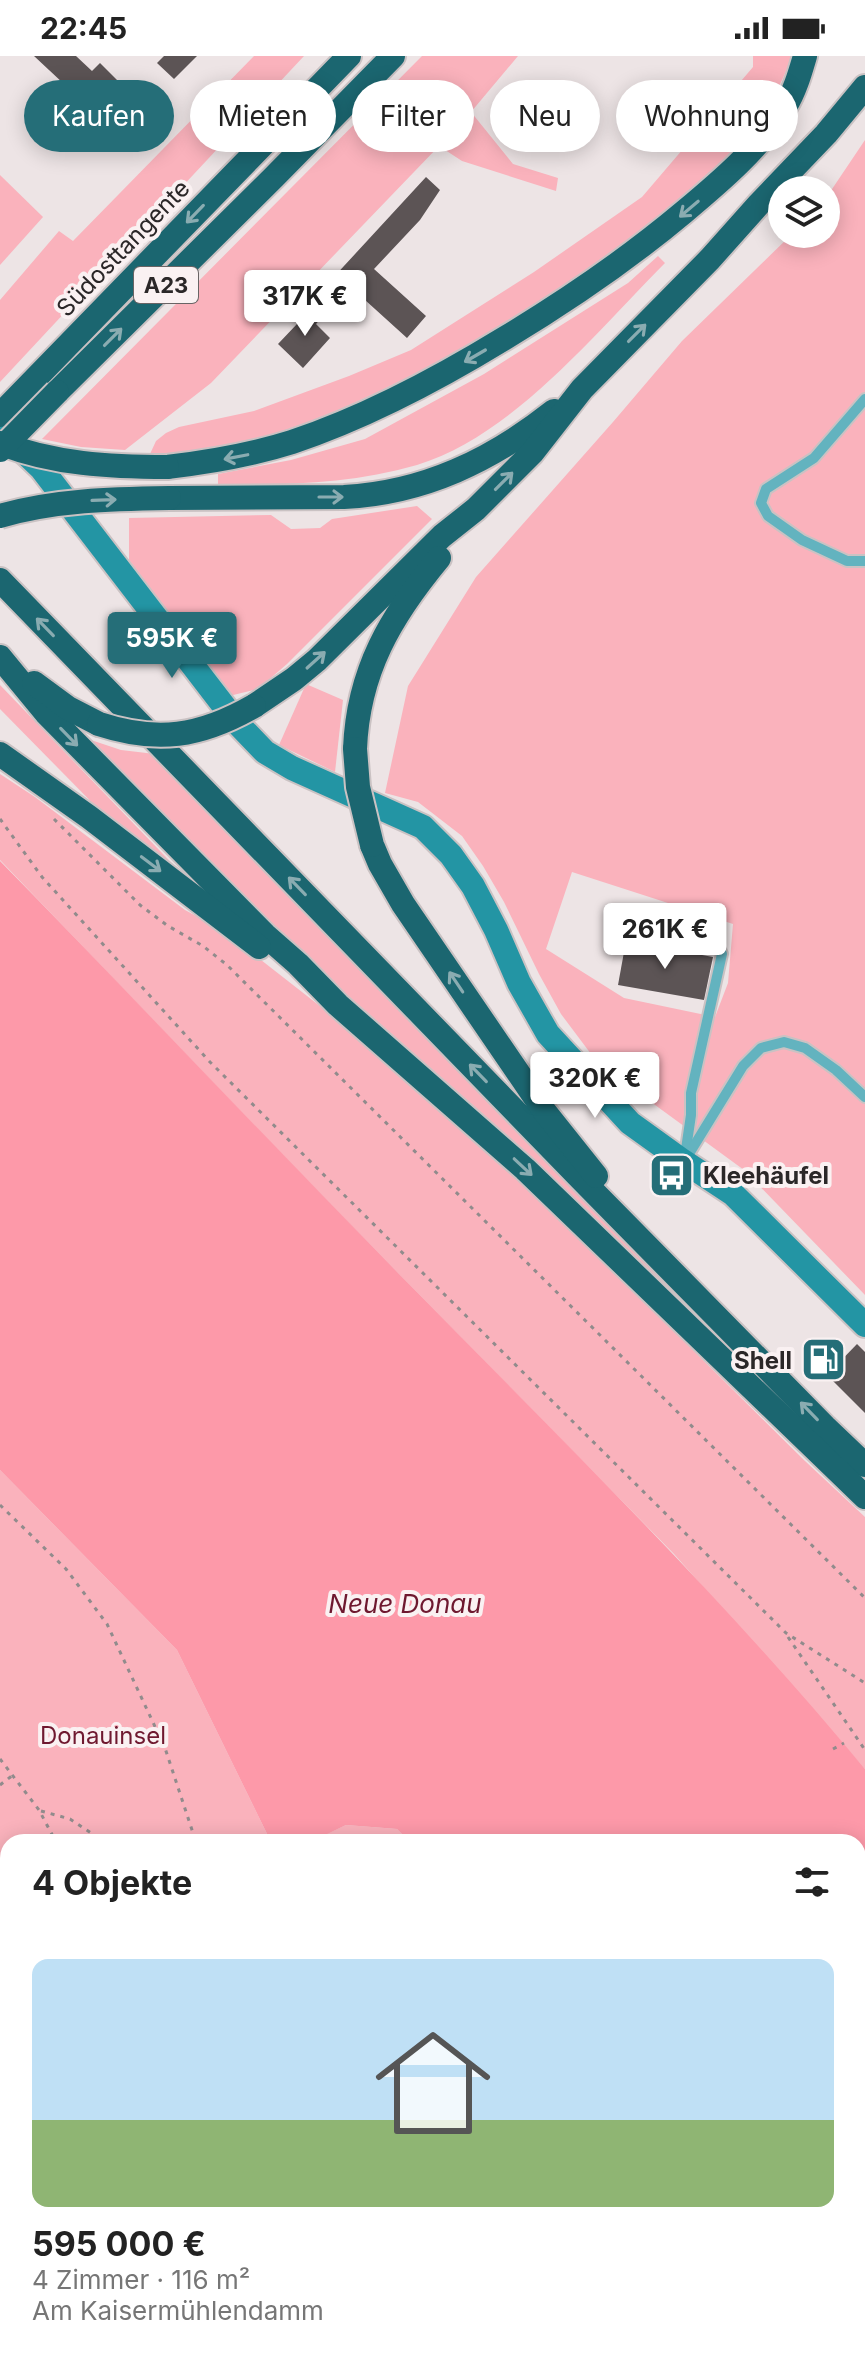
<!DOCTYPE html>
<html lang="de">
<meta charset="utf-8">
<style>
:root{--surface:#fff;--page:#f2f2f2;--text:#222;--muted:#767676;--accent:#256e78}
body{margin:0;font-family:Inter,sans-serif;background:var(--page);color:var(--text);height:100vh;display:flex;flex-direction:column;font-size:30px;white-space:nowrap}
*{box-sizing:border-box;margin:0}
p{font-size:26px;color:var(--muted)}
.icon{flex:none;width:44px;height:44px;fill:none;stroke:currentColor;stroke-width:2;stroke-linecap:round;stroke-linejoin:round}
.map{position:relative;flex:1;overflow:hidden}
.details{position:absolute;left:0px;top:1778px;width:866px;height:536px;display:flex;flex-direction:column;background:var(--surface);border-radius:24px 24px 0 0;box-shadow:0 4px 20px #0003}
.details>*{flex:none}
.guide{position:absolute;left:24px;top:24px;width:818px;height:72px;display:flex;gap:16px}
.tools{position:absolute;left:768px;top:120px;display:grid;gap:16px}
.tools a{display:grid;place-items:center;width:72px;height:72px;border-radius:50%;background:var(--surface);box-shadow:0 4px 20px #0003;font-size:40px}
.price{position:absolute;translate:-50% -68px;padding:0 18px;border-radius:8px;background:#fff;color:#222;font-size:26px;line-height:52px;filter:drop-shadow(0 2px 4px #0008)}
.price::after{content:'';position:absolute;left:50%;top:48px;width:24px;height:18px;margin-left:-12px;background:inherit;clip-path:polygon(0 0,100% 0,50% 100%)}
.price.on{background:var(--accent);color:#fff}
ul{padding:0;list-style:none}
li{display:grid;align-content:center;gap:16px;height:424px;padding:0 32px}
li span{display:grid;place-items:center;height:248px;border-radius:16px;color:#555}
li>.icon{margin-inline-start:auto}
span .icon{width:144px;height:144px;fill:#fffc;stroke-width:1}
li b{font-size:34px}
h2{display:flex;justify-content:space-between;align-items:center;height:96px;padding:0 32px;font-size:34px}
.tag{padding:0 28px;border-radius:36px;background:var(--surface);box-shadow:0 4px 20px #0003;font-size:28px;line-height:72px}
.tag.on{background:var(--accent);color:#fff}
.status{display:flex;justify-content:space-between;align-items:center;height:56px;padding:0 40px;background:var(--surface);direction:ltr}
.status svg{height:22px;fill:currentColor}
.map>svg:first-child{display:block}
.green{fill:#fab2bc;fill-rule:evenodd}
.water{fill:#fd99a9}
.building{fill:#5c5455}
.lines{fill:none;stroke-linecap:round;stroke-linejoin:round}
.lane-casing{stroke:#cac2c3;stroke-width:14}
.secondary-casing{stroke:#cac2c3;stroke-width:28}
.highway-casing{stroke:#cac2c3;stroke-width:28}
.path{stroke:#918b8c;stroke-width:3;stroke-dasharray:4 6;stroke-linecap:butt}
.lane{stroke:#63b3bf;stroke-width:10}
.secondary{stroke:#2395a4;stroke-width:24}
.highway{stroke:#1b6670;stroke-width:24}
.highway-bridge-casing{stroke:#cac2c3;stroke-width:28;stroke-linecap:butt}
.highway-bridge{stroke:#1b6670;stroke-width:24}
.oneway{stroke:#8aacb1}
.labels{text-anchor:middle;dominant-baseline:central;stroke-width:8;stroke-linejoin:round;paint-order:stroke}
.shield{fill:#faf1f2;stroke:#696465;stroke-width:2}
.shield-label{font-size:22px;font-weight:bold;fill:#2b2728}
.street-label{font-size:24px;fill:#2b2728;stroke:#faf1f2}
.poi-label{font-size:24px;font-weight:bold;fill:#2b2728;stroke:#faf1f2;text-anchor:start}
.park-label{font-size:24px;fill:#6f1930;stroke:#faf1f2}
.water-label{font-size:26px;font-style:italic;fill:#6e182f;stroke:#faf1f2}
</style>
<div class="status"><b>22:45</b><svg viewBox="0 0 49 12"><path d="M0 12V9h3v3zM5 12V6h3v6zM10 12V3h3v9zM15 12V0h3v12zM26 1h20v11H26zM47 4h2v5h-2z"/></svg></div>
<div class="map">
<svg width="865" height="2314" viewBox="0 0 865 2314">
<rect width="100%" height="100%" fill="#ede4e5"/>
<!-- green -->
<g class="green">
<path d="M254,0H304L0,326V244L59,175L73,185Z"/>
<path d="M422,0H518L471,56L513,108L558,122L556,135L462,105L439,90L211,327L125,394L81,391L42,383Z"/>
<path d="M753,0H791C755,139 429,324 298,370C252,386 198,398 150,398L156,385L166,377L179,371L254,355L349,320L411,294L534,216L642,141L753,11Z"/>
<path d="M865,84V1239L744,1114L625,1027L591,998L561,958L539,918L504,846L483,810L462,780L418,746L385,737L408,630L476,521L613,366L682,285L792,178H826V142ZM572,816L733,868L728,927L715,961L624,942L546,893Z"/>
<path d="M0,119L43,161L0,209Z"/>
<path d="M658,200L665,207C595,277 514,379 417,409C352,428 285,429 218,429V418L291,404L365,383L484,318L628,227Z"/>
<path d="M417,450L432,463L287,608L258,633L229,640L129,504V462L271,459L291,473L320,472L332,463Z"/>
<path d="M306,628L343,644L335,716L279,689Z"/>
<path d="M0,629L189,825L117,772L0,653Z"/>
<path d="M91,684L121,694L155,698L294,845L722,1286L519,1090L272,873L163,763L165,760Z"/>
<path d="M0,718L35,741L185,854L224,875L357,979L514,1117L805,1405L865,1461V1713L674,1498L303,1120L0,804Z"/>
<path d="M0,1414L177,1594L271,1786H8V2237L0,2241Z"/>
<path d="M346,1769L397,1773L410,1786H317L318,1782Z"/>
<path d="M34,2306H845L850,2311L861,2314H32Z"/>
</g>
<!-- water -->
<g class="water">
<path d="M0,805C138,946 273,1090 412,1231C566,1388 724,1543 865,1713V2314L850,2311L845,2306H858V1786H410L397,1773L346,1769L319,1782L317,1786H271L177,1594L0,1414Z"/>
<path d="M8,2237V2306H34L32,2314H0V2241Z"/>
</g>
<!-- building -->
<g class="building">
<path d="M34,0H76L92,15L100,7L121,28L113,36L122,45L103,64L94,55L60,89L32,61L64,28Z"/>
<path d="M164,0H197L174,23L157,7Z"/>
<path d="M426,121L440,134L420,164L374,213L426,260L407,282L354,234L350,239L332,223Z"/>
<path d="M315,249L325,258L316,268L330,282L303,312L278,288Z"/>
<path d="M626,885L713,901L704,944L618,929Z"/>
<path d="M857,1288L865,1296V1357L827,1319Z"/>
</g>
<g class="lines">
<defs>
<g id="lane">
<path d="M865,343L814,402L766,433L761,447L768,460L802,484L847,505H865"/>
<path d="M685,1100L691,1059V1037L722,898L715,883L686,876"/>
<path d="M684,1106L743,1010L761,992L784,986L805,992L836,1014L865,1041"/>
</g>
<path id="secondary" d="M0,373L41,412L237,667L265,696L292,712L423,771L451,799L473,830L496,874L519,927L548,978L630,1067L680,1103L733,1138L865,1269"/>
<g id="highway">
<path d="M57,336L274,121L393,0"/>
<path d="M0,359L349,0"/>
<path d="M167,411C210,406 251,399 292,386C367,361 438,323 505,282C568,244 628,203 684,156C721,125 760,92 785,51C795,35 800,17 805,0"/>
<path d="M169,442L344,441C424,437 492,404 554,355"/>
<path d="M0,524L580,1122L825,1371L865,1409"/>
<path d="M0,601L46,657L265,879L298,908L338,949L525,1113L865,1441"/>
<path d="M34,627L68,652L99,668"/>
<path d="M254,650L294,623L317,604L442,480L476,453L532,397L582,333L710,203L759,148L826,78L865,31"/>
<path d="M355,693C358,615 391,560 439,502"/>
<path d="M0,698L89,761L259,891"/>
<path d="M372,789L380,808L403,848L545,1056L596,1120"/>
</g>
</defs>
<!-- lane casing -->
<use href="#lane" class="lane-casing"/>
<!-- secondary casing -->
<use href="#secondary" class="secondary-casing"/>
<!-- highway casing -->
<use href="#highway" class="highway-casing"/>
<!-- path -->
<g class="path">
<path d="M0,763L42,821L210,1006L786,1577L865,1627"/>
<path d="M54,763L140,849L168,870L203,890L227,909L865,1542"/>
<path d="M0,1449L66,1513L107,1568L165,1692L196,1786"/>
<path d="M788,1581L865,1694"/>
<path d="M833,1693L844,1687"/>
<path d="M0,1703L39,1754L56,1786"/>
<path d="M0,1729L13,1719"/>
<path d="M41,1755L70,1763L105,1786"/>
<path d="M0,1909L8,1914"/>
<path d="M0,2216L8,2211"/>
<path d="M72,2306L71,2310L107,2309L112,2314"/>
<path d="M289,2306L294,2314"/>
<path d="M822,2306L833,2314"/>
</g>
<!-- lane -->
<use href="#lane" class="lane"/>
<!-- secondary -->
<use href="#secondary" class="secondary"/>
<!-- highway -->
<use href="#highway" class="highway"/>
<defs>
<g id="highway-bridge">
<path d="M0,387C52,408 112,411 167,411"/>
<path d="M0,394L57,336"/>
<path d="M0,460C55,444 112,443 169,442"/>
<path d="M99,668C157,687 200,681 254,650"/>
<path d="M355,693L358,731L372,789"/>
</g>
</defs>
<!-- highway-bridge casing -->
<use href="#highway-bridge" class="highway-bridge-casing"/>
<!-- highway-bridge -->
<use href="#highway-bridge" class="highway-bridge"/>
</g>
<!-- one-way arrows -->
<defs><path id="oneway-shaft" d="M-6 0H5M1.5-3L5.5 0L1.5 3" fill="none" stroke-width="1.6" stroke-linecap="round" stroke-linejoin="round" transform="scale(2)"/></defs>
<g class="oneway">
<use href="#oneway-shaft" transform="translate(689 153) rotate(140)"/>
<use href="#oneway-shaft" transform="translate(195 158) rotate(134)"/>
<use href="#oneway-shaft" transform="translate(637 277) rotate(-45)"/>
<use href="#oneway-shaft" transform="translate(113 281) rotate(-45)"/>
<use href="#oneway-shaft" transform="translate(475 300) rotate(150)"/>
<use href="#oneway-shaft" transform="translate(236 401) rotate(169)"/>
<use href="#oneway-shaft" transform="translate(504 425) rotate(-45)"/>
<use href="#oneway-shaft" transform="translate(331 441)"/>
<use href="#oneway-shaft" transform="translate(104 444) rotate(-2)"/>
<use href="#oneway-shaft" transform="translate(45 571) rotate(-134)"/>
<use href="#oneway-shaft" transform="translate(316 604) rotate(-42)"/>
<use href="#oneway-shaft" transform="translate(69 681) rotate(46)"/>
<use href="#oneway-shaft" transform="translate(151 808) rotate(37)"/>
<use href="#oneway-shaft" transform="translate(297 830) rotate(-134)"/>
<use href="#oneway-shaft" transform="translate(456 926) rotate(-124)"/>
<use href="#oneway-shaft" transform="translate(478 1017) rotate(-134)"/>
<use href="#oneway-shaft" transform="translate(523 1111) rotate(43)"/>
<use href="#oneway-shaft" transform="translate(809 1355) rotate(-134)"/>
</g>
<!-- icons -->
<defs>
<symbol id="bus-square" viewBox="-11 -11 22 22"><rect x="-9" y="-9" width="18" height="18" rx="4" fill="#256e78" stroke="#faf1f2"/><path d="M-5-6H5V4H4V6H2V4H-2V6H-4V4H-5ZM-3.5-4V0h7V-4ZM-3.5 1.2v1.5H-2V1.2ZM2 1.2v1.5H3.5V1.2Z" fill="#fff"/></symbol>
<symbol id="fuel-square" viewBox="-11 -11 22 22"><rect x="-9" y="-9" width="18" height="18" rx="4" fill="#256e78" stroke="#faf1f2"/><path d="M-5.5-6h7V0h2V4h1.3V-2.5L3-4.5l.8-.8L6-3V5H2.5V1h-1V6h-7ZM-4.2-4.7v3.2H.2V-4.7Z" fill="#fff"/></symbol>
</defs>
<g fill-rule="evenodd">
<use href="#bus-square" x="646" y="1094" width="51" height="51"/>
<use href="#fuel-square" x="798" y="1278" width="51" height="51"/>
</g>
<g class="labels">
<!-- shield labels -->
<rect class="shield" x="134" y="211" width="64" height="36" rx="6"/>
<g class="shield-label">
<text x="166" y="229">A23</text>
</g>
<!-- street labels -->
<g class="street-label">
<text transform="translate(123 192) rotate(-46)">Südosttangente</text>
</g>
<!-- poi labels -->
<g class="poi-label">
<text x="703" y="1119">Kleehäufel</text>
<text x="792" y="1304" text-anchor="end">Shell</text>
</g>
<!-- park labels -->
<g class="park-label">
<text x="103" y="1679">Donauinsel</text>
</g>
<!-- water labels -->
<g class="water-label">
<text x="405" y="1547">Neue Donau</text>
</g>
</g>
</svg>
<div class="tools">
<a><svg class="icon" aria-label="layers" viewBox="0 0 24 24"><path d="M12 4l9 5-9 5-9-5zM3 14l9 5 9-5"/></svg></a>
</div>
<b class="price" style="left:305px;top:282px">317K €</b>
<b class="price on" style="left:172px;top:624px">595K €</b>
<b class="price" style="left:665px;top:915px">261K €</b>
<b class="price" style="left:595px;top:1064px">320K €</b>
<div class="guide">
<a class="tag on">Kaufen</a>
<a class="tag">Mieten</a>
<a class="tag">Filter</a>
<a class="tag">Neu</a>
<a class="tag">Wohnung</a>
</div>
<section class="details">
<h2>4 Objekte<svg class="icon" aria-label="filters" viewBox="0 0 24 24"><path d="M4 7h16M4 17h16"/><circle cx="9" cy="7" r="2"/><circle cx="15" cy="17" r="2"/></svg></h2>
<ul>
<li><span style="background:linear-gradient(#bfe0f5 65%,#8fb573 0)"><svg class="icon" aria-label="home" viewBox="0 0 24 24"><path d="M3 11l9-7 9 7M6 9v11h12V9"/></svg></span><div><b>595 000 €</b><p>4 Zimmer · 116 m²</p><p>Am Kaisermühlendamm</p></div></li>
</ul>
</section>
</div>
